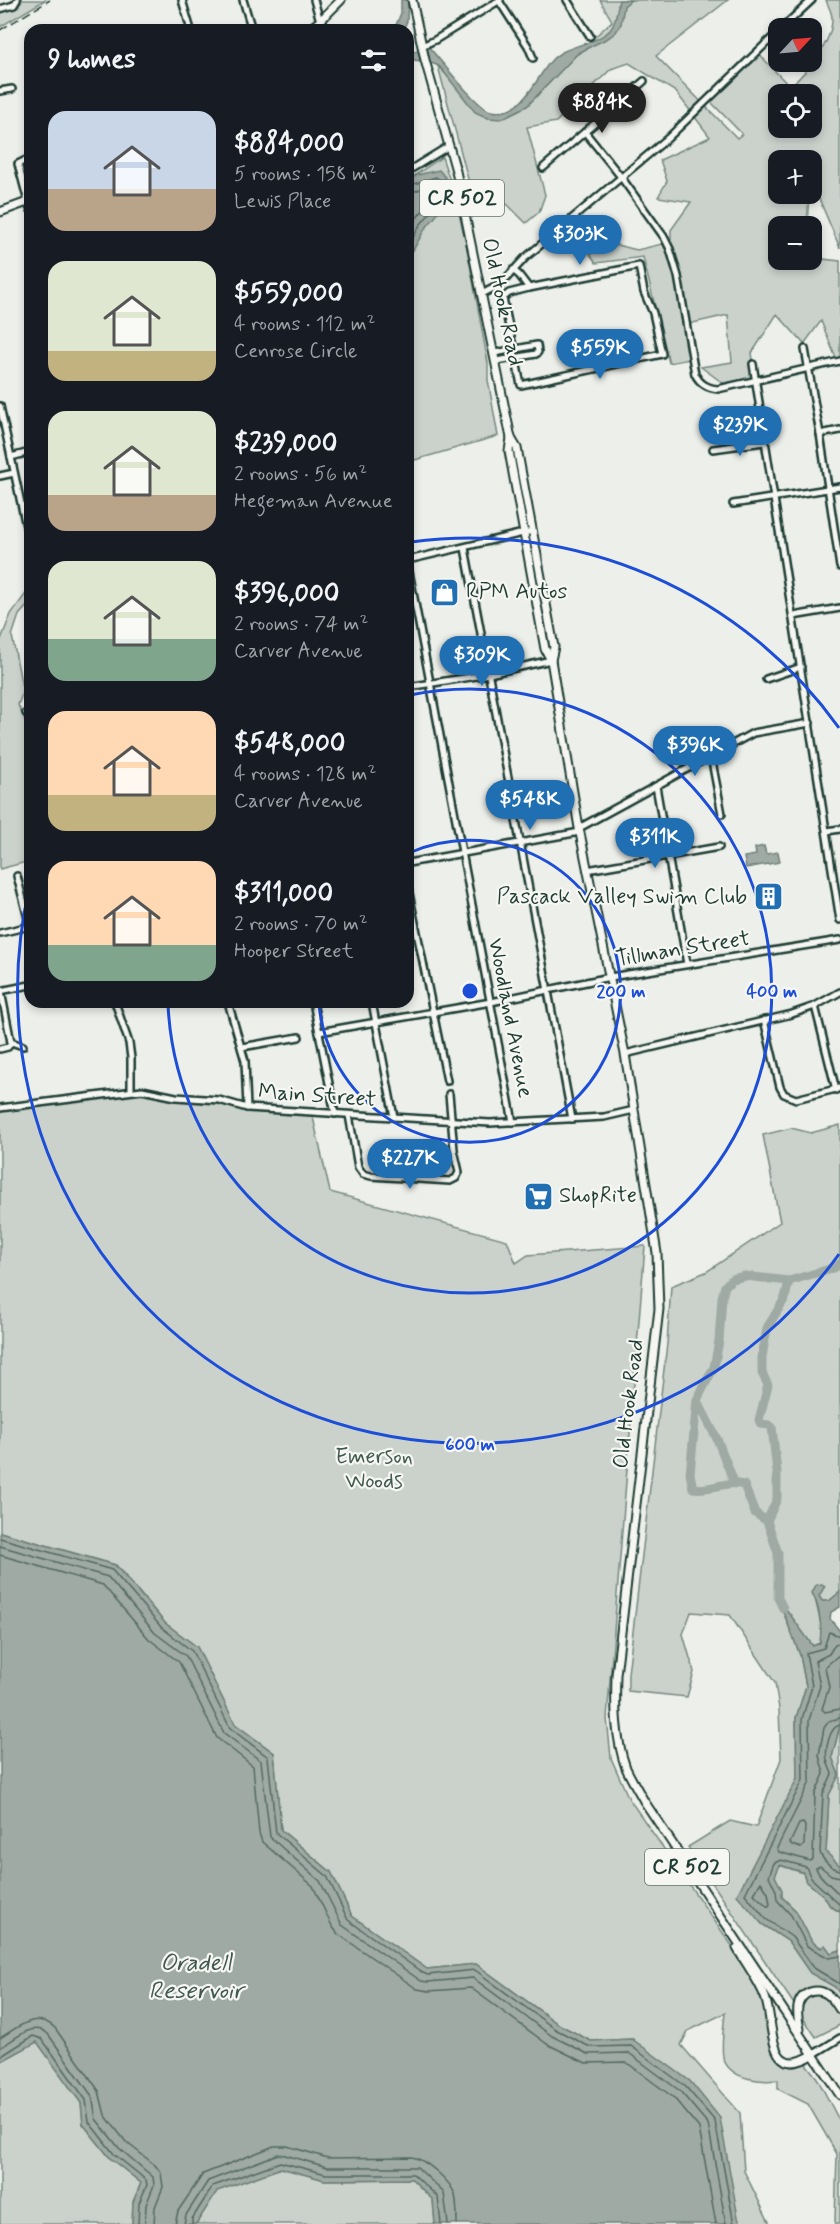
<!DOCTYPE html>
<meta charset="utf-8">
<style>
:root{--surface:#171b24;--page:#242831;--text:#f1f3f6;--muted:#9ea1a6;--accent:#1f6fb2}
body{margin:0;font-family:Mynerve,sans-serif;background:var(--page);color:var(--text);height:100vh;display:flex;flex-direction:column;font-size:22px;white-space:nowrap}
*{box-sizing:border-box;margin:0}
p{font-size:20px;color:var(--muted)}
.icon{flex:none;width:33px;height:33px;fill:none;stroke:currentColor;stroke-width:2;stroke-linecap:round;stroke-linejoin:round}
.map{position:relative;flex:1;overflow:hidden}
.drawer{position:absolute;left:24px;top:24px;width:390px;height:984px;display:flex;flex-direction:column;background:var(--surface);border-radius:18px;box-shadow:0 3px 9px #0003}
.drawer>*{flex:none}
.needle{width:39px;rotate:64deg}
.controls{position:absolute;left:768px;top:18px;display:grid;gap:12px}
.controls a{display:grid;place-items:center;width:54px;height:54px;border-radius:12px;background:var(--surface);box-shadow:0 3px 9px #0003;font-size:30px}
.price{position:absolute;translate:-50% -51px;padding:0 14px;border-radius:21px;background:var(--accent);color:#fff;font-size:20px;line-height:39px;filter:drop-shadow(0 2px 3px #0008)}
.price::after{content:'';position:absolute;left:50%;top:36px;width:18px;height:14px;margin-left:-9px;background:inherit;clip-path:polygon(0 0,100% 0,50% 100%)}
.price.on{background:#222;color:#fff}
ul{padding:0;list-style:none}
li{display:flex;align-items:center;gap:18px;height:150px;padding:0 24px}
li span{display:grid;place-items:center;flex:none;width:168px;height:120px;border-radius:18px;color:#555}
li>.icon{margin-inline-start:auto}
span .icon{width:72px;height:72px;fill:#fffc;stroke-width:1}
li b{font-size:26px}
h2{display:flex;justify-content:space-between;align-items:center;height:72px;padding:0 24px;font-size:26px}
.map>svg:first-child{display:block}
.green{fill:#cbd2cc;stroke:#758880;stroke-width:1.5;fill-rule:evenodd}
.water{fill:#9faaa4;stroke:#6c7e77;stroke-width:1.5}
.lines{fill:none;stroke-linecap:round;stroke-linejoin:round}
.shore{stroke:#526961;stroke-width:1.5}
.river{stroke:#9faaa4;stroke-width:9}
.minor-casing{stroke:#1f3d34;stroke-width:10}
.major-casing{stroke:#1f3d34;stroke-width:11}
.minor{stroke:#f6f6f2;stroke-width:5}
.major{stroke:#f6f6f2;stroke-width:7}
.rail{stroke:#1f3d34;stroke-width:1.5;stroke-dasharray:9 4.5;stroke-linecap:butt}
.ring{fill:none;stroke:#1d4ed8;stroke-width:3}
.labels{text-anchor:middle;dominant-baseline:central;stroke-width:4.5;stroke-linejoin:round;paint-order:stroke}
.shield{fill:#f6f6f2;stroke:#60746d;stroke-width:1.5}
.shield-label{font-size:21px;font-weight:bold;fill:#1f3d34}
.street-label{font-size:22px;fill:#1f3d34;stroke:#f6f6f2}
.poi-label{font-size:22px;fill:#1f3d34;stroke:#f6f6f2;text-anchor:start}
.park-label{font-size:22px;fill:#415b52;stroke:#f6f6f2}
.water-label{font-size:24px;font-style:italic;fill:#3f5850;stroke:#f6f6f2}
.centre{fill:#1d4ed8;stroke:#f6f6f2;stroke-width:3}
.ring-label{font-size:18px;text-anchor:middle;font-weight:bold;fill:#1d4ed8;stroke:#f6f6f2;stroke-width:4.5;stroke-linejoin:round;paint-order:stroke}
</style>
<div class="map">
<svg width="840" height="2224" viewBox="0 0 840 2224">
<rect width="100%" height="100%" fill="#edefea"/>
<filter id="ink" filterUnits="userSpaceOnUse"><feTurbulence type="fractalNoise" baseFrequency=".0167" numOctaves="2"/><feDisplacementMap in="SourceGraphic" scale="12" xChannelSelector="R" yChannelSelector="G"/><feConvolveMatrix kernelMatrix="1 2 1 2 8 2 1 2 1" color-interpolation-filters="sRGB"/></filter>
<g filter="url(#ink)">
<!-- green -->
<g class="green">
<path d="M17,0H45L0,27V9L11,6Z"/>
<path d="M600,0H728L656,56L737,138L742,134L711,102L760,55L790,87C807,71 833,42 832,18C832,12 828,6 826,0H840V248L812,182V160H778V194H809L807,226H778V260H812V256L814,258L840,261V357L836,358L821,321L804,344L777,314L752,353L756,378L723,383L701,367L732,362L728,315L684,325L690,359L669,363L643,257L596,263L590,254L613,244L637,250L671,242V230L691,202L658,197L667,181L660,160L710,137L676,92L629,63L611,69L556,122L527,127L545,195L539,212L526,223L507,204L476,209L438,66L488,118L527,106L576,55L593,45L587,44L612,21ZM778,94H812V128H778Z"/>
<path d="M442,157L454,193L466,243L488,363V380L498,436L408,462V180Z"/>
<path d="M30,588V603L19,615L12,636L23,692L18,705L30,732V861L0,869V642L11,614Z"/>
<path d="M142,1090L219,1100L247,1108L312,1113L330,1192L507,1240L516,1263L528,1255L645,1246L607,1718L611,1758L629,1799L761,1987L774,2045L782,2058L803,2060L817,2078L840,2122V2224H836L835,2221L837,2154L808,2104L778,2089V2080C761,2082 732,2080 724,2060C720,2052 724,2023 725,2013L688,2031L681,2045L740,2113L744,2171L770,2224H741L633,2039L591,2041L558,2024L476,1964L427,1969L352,1916L331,1872L281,1830L274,1753L235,1724L197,1647L165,1623L116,1565L0,1532V1107Z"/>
<path d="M840,1125V1592L829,1601H822L819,1596L822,1584L815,1598L822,1629L820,1643L812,1646L779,1601L800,1655L806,1686L796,1718L797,1779L738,1895L762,1924L788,1941L810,1973L835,1987L840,1994V2025L816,2037L688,1847L730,1821L756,1827L781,1759L779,1709L775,1683L730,1615L691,1612L683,1634L694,1672L687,1697L628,1691V1674L667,1344L671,1286L706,1272L780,1222L763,1135L791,1128L811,1133Z"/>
<path d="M840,1725V1866L826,1853L829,1795L839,1775L832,1757Z"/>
<path d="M779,1865L803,1873L806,1881L824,1896L830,1906L840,1912V1950L831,1953L812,1942L796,1911L782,1897L775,1876Z"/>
<path d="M37,2041L81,2103L83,2124L110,2158L141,2183L133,2202L132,2224H0V2062Z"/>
<path d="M281,2168L325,2180L412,2179L433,2200L435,2224H196L217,2191Z"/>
</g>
<!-- water -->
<g class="water">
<path d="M401,0H408L407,21L403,30H394L401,13Z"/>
<path d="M619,0H631L624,6L621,24L616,32L608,38L579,52L527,106L501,119L488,118L475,112L440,67C429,60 421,62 408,59V54L428,46C439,58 478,109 491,111C522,118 534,81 550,62C564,44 594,46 610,30C616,24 617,8 619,0Z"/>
<path d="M439,170L445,177L446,194L440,204L436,216L425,229L408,259V182L417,175Z"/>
<path d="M764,846L766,854L778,852L780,862L746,868L744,857L756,855L755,848Z"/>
<path d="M0,1532L115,1565L165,1623L197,1647L235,1724L274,1753L281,1830L331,1872L352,1916L427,1969L476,1964L558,2024L591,2041L632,2039L690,2081L720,2118L738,2217L741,2224H435L433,2200L412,2179L325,2180L281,2168L217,2191L196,2224H132L133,2202L141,2183L110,2158L83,2124L81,2103L37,2042L0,2062Z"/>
<path d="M822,1584L825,1586L819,1596L822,1601H829L840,1592V1607L831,1612L830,1619L840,1631V1725L832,1757L839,1775L829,1795L826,1852L840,1866V1912L830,1906L824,1896L806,1881L803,1872L780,1865L775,1876L782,1890V1897L796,1911L812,1942L821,1948L825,1945L831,1953L840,1950V1994L835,1987L810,1973L788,1941L762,1924L737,1895L797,1779L796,1718L806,1686L800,1655L778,1598L813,1646L820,1643C822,1628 820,1606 812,1593L816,1585Z"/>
</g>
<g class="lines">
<!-- shore -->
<g class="shore">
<path d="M408,186L436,177L439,179L440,194L435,201L431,212L420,225L408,247"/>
<path d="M408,194L428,186L432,188L425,208L414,221L408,234"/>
<path d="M0,1538L112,1570L161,1627L192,1651L230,1728L268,1757L276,1833L327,1876L348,1920L423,1973L428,1975L475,1970L555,2029L590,2047L631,2046L685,2086L715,2121L734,2224"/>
<path d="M0,1546L108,1577L155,1633L186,1656L224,1733L261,1761L270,1837L320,1881L342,1925L421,1981L428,1982L473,1978L552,2036L588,2054L629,2053L680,2091L708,2124L726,2224"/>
<path d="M0,1555L103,1585L149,1639L179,1662L217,1738L253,1766L259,1833L262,1842L313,1886L332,1926L338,1934L417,1989L429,1991L471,1988L547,2044L586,2063L626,2062L674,2098L699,2128L716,2224"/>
<path d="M840,1636L829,1632L824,1648L806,1653L812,1686L802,1719L803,1780L745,1894L766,1919L792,1937L814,1968L840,1984"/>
<path d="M840,1643L835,1644L829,1654L815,1661L820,1686L809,1720L810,1782L777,1848L779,1852L810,1861L813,1859L815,1794L824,1774L819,1755L824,1728L829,1721L840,1718"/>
<path d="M840,1654L825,1667L829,1687L822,1709L825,1712L840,1709"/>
<path d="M840,1725C829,1727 825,1750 827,1760C828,1765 831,1770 832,1774L823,1794L820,1852C822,1860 832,1869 840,1870"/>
<path d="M803,1823L805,1826L804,1845L801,1848L792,1845L790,1843L799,1824Z"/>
<path d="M840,1877L831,1875L820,1866L816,1868C818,1877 834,1887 840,1896"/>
<path d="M761,1882L768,1893L770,1904L768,1907L754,1894Z"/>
<path d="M840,1905L811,1878L806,1867L781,1860L774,1863L769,1876L776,1891L777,1900L791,1915L807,1946L829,1958L840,1956"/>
<path d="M0,2038C18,2027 37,2010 55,2028L99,2091L105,2115L126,2142L155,2165L161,2173L163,2187L155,2207L154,2224"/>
<path d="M0,2048C14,2040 33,2020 48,2034L92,2096L96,2119L119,2148L153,2177L154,2185L146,2205L145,2224"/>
<path d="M0,2057L33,2036L42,2039L86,2100L89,2122L114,2154L146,2180L147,2185L139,2203L138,2224"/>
<path d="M175,2224L178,2211L203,2174L274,2146H287L328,2158L412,2157C425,2159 451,2181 455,2195C457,2204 457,2215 457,2224"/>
<path d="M184,2224L186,2215L208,2181L278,2154L285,2155L327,2167H417L444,2193L448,2224"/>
<path d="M192,2224V2219L213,2186L280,2162L326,2174H413L438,2197L441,2224"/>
</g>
<!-- river -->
<g class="river">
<path d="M697,1400L717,1439L734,1482"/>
<path d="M767,1521L777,1499V1472L772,1427L769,1425L761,1424L759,1420L768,1385L762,1373V1357L767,1328L785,1298L789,1281"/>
<path d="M783,1608L778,1598V1553L767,1521L755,1513L744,1485C727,1480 711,1491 693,1488L690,1474L697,1400L714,1367L719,1341L722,1297L725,1286L732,1279L745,1276L789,1281L833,1268L840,1264"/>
</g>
<defs>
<g id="minor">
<path d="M182,0L191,30"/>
<path d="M243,0L252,30"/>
<path d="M314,0L320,21"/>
<path d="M567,0L590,36"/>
<path d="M499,1L528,46L533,58"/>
<path d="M0,9L14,5L17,0"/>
<path d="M782,28L812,0"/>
<path d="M422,46L435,40L500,0"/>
<path d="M0,91L12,89"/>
<path d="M585,132L621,177L664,237L670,249L678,276L695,374C700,384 707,388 718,389L840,361"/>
<path d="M30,158L18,164L30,209"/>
<path d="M543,168L644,81"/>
<path d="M408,171L449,146"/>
<path d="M639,266L644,292L653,313L662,354L521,385L503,298L509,293L529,288Z"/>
<path d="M513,270L519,275L529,288"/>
<path d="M482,294L501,284L525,258L668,138L778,32"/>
<path d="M805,349L820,434L840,567"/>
<path d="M495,353L537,345L538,352L536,354L497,361"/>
<path d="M753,364L840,920"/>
<path d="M0,406L30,545"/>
<path d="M820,434L840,430"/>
<path d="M713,449L764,442"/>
<path d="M11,457L30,452"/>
<path d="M0,476L14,473"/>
<path d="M733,504L840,487"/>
<path d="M465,548L572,1119"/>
<path d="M408,560L532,531"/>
<path d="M408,566L513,1122"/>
<path d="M793,616L840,608"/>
<path d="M766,679L801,667"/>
<path d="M408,687L489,674L551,660"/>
<path d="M26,713L30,712"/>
<path d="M711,756L722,814"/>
<path d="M656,786L687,964"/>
<path d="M579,828L753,733L810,723"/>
<path d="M827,831L840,829"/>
<path d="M408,863L580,832"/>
<path d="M587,870L719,847"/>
<path d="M17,876L30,926"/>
<path d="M408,888L447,1081"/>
<path d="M0,933L30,926"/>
<path d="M0,991L30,985"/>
<path d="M1,991L11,1042"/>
<path d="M115,1002L129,1043L131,1058V1090"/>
<path d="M228,1002L245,1061L247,1108"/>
<path d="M313,1002L335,1114"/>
<path d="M372,1002L394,1117"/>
<path d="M815,1006L836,1090"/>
<path d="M764,1020L780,1087L784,1094L796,1099L840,1088"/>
<path d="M319,1032L491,1002L610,977L840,940"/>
<path d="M11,1042L23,1046"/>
<path d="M242,1047L299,1037"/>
<path d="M0,1049L8,1047L11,1042"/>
<path d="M625,1054L792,1014L815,1006L840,992"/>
<path d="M0,1108L142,1090L176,1097L219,1100L247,1108L490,1123L604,1117L634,1110"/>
<path d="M349,1115L358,1167L363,1174L371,1176L450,1181L456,1178L459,1172L454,1150L449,1094"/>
<path d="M814,2054L840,2038"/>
</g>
<g id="major">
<path d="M412,0L425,60L456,171L511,438L517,448L554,647L551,660"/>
<path d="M308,30L320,21L341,0"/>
<path d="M0,212L30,201"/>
<path d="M511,438L509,451L545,649L551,660L579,828L625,1054L657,1253L659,1309L616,1675C615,1706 615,1738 626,1768C631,1779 638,1790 644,1801L840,2095"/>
<path d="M737,1948C746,1964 758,1979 765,1997C775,2023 766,2084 814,2054"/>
<path d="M800,2029C797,2015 794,1998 810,1992C817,1990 823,1991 828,1995C833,1999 837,2005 840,2010"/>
</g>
</defs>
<!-- minor casing -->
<use href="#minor" class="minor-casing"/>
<!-- major casing -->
<use href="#major" class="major-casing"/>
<!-- minor -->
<use href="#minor" class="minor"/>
<!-- major -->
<use href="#major" class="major"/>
<!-- rail -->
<path class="rail" d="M0,30L50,0"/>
</g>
</g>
<!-- distance rings -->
<g class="ring">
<path d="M409 853A151 151 0 1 1 319 1003"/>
<path d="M410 695A302 302 0 1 1 168 1004"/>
<path d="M839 1254A453 453 0 0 1 30 885M411 542A453 453 0 0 1 839 728"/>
</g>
<!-- icons -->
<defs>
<symbol id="shop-square" viewBox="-11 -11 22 22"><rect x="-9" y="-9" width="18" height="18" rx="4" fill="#1f6fb2" stroke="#f6f6f2"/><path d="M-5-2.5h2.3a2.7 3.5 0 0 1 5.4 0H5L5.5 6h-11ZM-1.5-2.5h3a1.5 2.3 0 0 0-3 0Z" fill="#fff"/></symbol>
<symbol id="building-square" viewBox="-11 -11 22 22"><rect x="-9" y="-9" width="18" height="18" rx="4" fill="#1f6fb2" stroke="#f6f6f2"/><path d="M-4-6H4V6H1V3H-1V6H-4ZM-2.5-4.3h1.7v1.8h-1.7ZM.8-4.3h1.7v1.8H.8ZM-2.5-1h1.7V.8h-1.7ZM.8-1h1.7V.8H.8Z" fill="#fff"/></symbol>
<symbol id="supermarket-square" viewBox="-11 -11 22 22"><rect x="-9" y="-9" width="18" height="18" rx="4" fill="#1f6fb2" stroke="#f6f6f2"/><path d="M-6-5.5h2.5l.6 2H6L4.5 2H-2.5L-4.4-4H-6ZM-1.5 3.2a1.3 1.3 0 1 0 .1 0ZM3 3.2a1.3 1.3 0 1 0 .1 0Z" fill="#fff"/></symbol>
</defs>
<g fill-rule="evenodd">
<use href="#shop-square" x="428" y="576" width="33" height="33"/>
<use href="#building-square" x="752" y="880" width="33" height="33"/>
<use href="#supermarket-square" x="522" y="1180" width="33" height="33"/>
</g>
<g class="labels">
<!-- shield labels -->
<g class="shield">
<rect x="420" y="180" width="84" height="36" rx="4.5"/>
<rect x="645" y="1849" width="84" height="36" rx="4.5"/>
</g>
<g class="shield-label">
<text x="462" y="198">CR 502</text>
<text x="687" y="1867">CR 502</text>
</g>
<!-- street labels -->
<g class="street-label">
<text transform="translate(502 302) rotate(78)">Old Hook Road</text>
<text transform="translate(683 949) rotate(-9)">Tillman Street</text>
<text transform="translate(510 1018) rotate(79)">Woodland Avenue</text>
<text transform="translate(317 1096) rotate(4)">Main Street</text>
<text transform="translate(629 1404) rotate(-83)">Old Hook Road</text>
</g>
<!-- poi labels -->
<g class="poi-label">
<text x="466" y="592">RPM Autos</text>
<text x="747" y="897" text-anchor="end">Pascack Valley Swim Club</text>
<text x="559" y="1196">ShopRite</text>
</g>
<!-- park labels -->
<g class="park-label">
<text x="374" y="1457">Emerson<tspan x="374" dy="25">Woods</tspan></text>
</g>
<!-- water labels -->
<g class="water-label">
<text x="196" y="1963">Oradell<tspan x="196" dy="28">Reservoir</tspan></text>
</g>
</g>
<circle cx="470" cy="991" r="9" class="centre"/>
<g class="ring-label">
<text x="621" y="997">200 m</text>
<text x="772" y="997">400 m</text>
<text x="470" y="1450">600 m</text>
</g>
</svg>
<div class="controls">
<a><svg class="needle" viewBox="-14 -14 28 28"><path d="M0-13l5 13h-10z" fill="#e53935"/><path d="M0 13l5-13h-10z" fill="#9ea1a6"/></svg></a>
<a><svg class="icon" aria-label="locate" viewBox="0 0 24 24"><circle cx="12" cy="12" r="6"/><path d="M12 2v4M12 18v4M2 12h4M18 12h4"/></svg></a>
<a>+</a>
<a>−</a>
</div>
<b class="price on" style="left:602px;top:134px">$884K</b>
<b class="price" style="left:580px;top:266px">$303K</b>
<b class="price" style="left:600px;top:380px">$559K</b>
<b class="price" style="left:740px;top:457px">$239K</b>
<b class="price" style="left:482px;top:687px">$309K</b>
<b class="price" style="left:695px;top:777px">$396K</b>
<b class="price" style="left:530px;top:831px">$548K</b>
<b class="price" style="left:655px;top:869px">$311K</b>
<b class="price" style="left:410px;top:1190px">$227K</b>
<section class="drawer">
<h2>9 homes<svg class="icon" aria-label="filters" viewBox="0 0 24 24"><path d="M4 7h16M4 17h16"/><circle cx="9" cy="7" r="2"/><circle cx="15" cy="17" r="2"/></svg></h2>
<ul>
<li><span style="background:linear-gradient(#c9d6e8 65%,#b9a48a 0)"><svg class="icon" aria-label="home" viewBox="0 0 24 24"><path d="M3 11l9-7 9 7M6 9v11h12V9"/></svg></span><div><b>$884,000</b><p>5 rooms · 158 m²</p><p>Lewis Place</p></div></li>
<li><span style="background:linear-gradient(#dfe7d0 75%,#c2b280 0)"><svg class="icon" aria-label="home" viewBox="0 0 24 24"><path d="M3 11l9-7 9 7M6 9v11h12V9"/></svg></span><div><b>$559,000</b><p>4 rooms · 112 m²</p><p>Cenrose Circle</p></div></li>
<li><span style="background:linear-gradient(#dfe7d0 70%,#b9a48a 0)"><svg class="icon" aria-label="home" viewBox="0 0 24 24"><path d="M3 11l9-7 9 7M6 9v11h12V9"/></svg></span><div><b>$239,000</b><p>2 rooms · 56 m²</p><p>Hegeman Avenue</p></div></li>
<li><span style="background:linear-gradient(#dfe7d0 65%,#7fa58c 0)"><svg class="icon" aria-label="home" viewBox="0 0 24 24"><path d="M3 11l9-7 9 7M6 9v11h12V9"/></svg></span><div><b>$396,000</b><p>2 rooms · 74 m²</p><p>Carver Avenue</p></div></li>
<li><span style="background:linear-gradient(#ffd9b3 70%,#c2b280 0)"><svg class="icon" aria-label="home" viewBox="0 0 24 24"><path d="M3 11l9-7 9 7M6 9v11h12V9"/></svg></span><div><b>$548,000</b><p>4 rooms · 128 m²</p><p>Carver Avenue</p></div></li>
<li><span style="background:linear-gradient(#ffd9b3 70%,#7fa58c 0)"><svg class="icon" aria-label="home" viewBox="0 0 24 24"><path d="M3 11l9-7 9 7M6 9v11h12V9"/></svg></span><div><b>$311,000</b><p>2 rooms · 70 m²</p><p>Hooper Street</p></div></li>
</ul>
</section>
</div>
